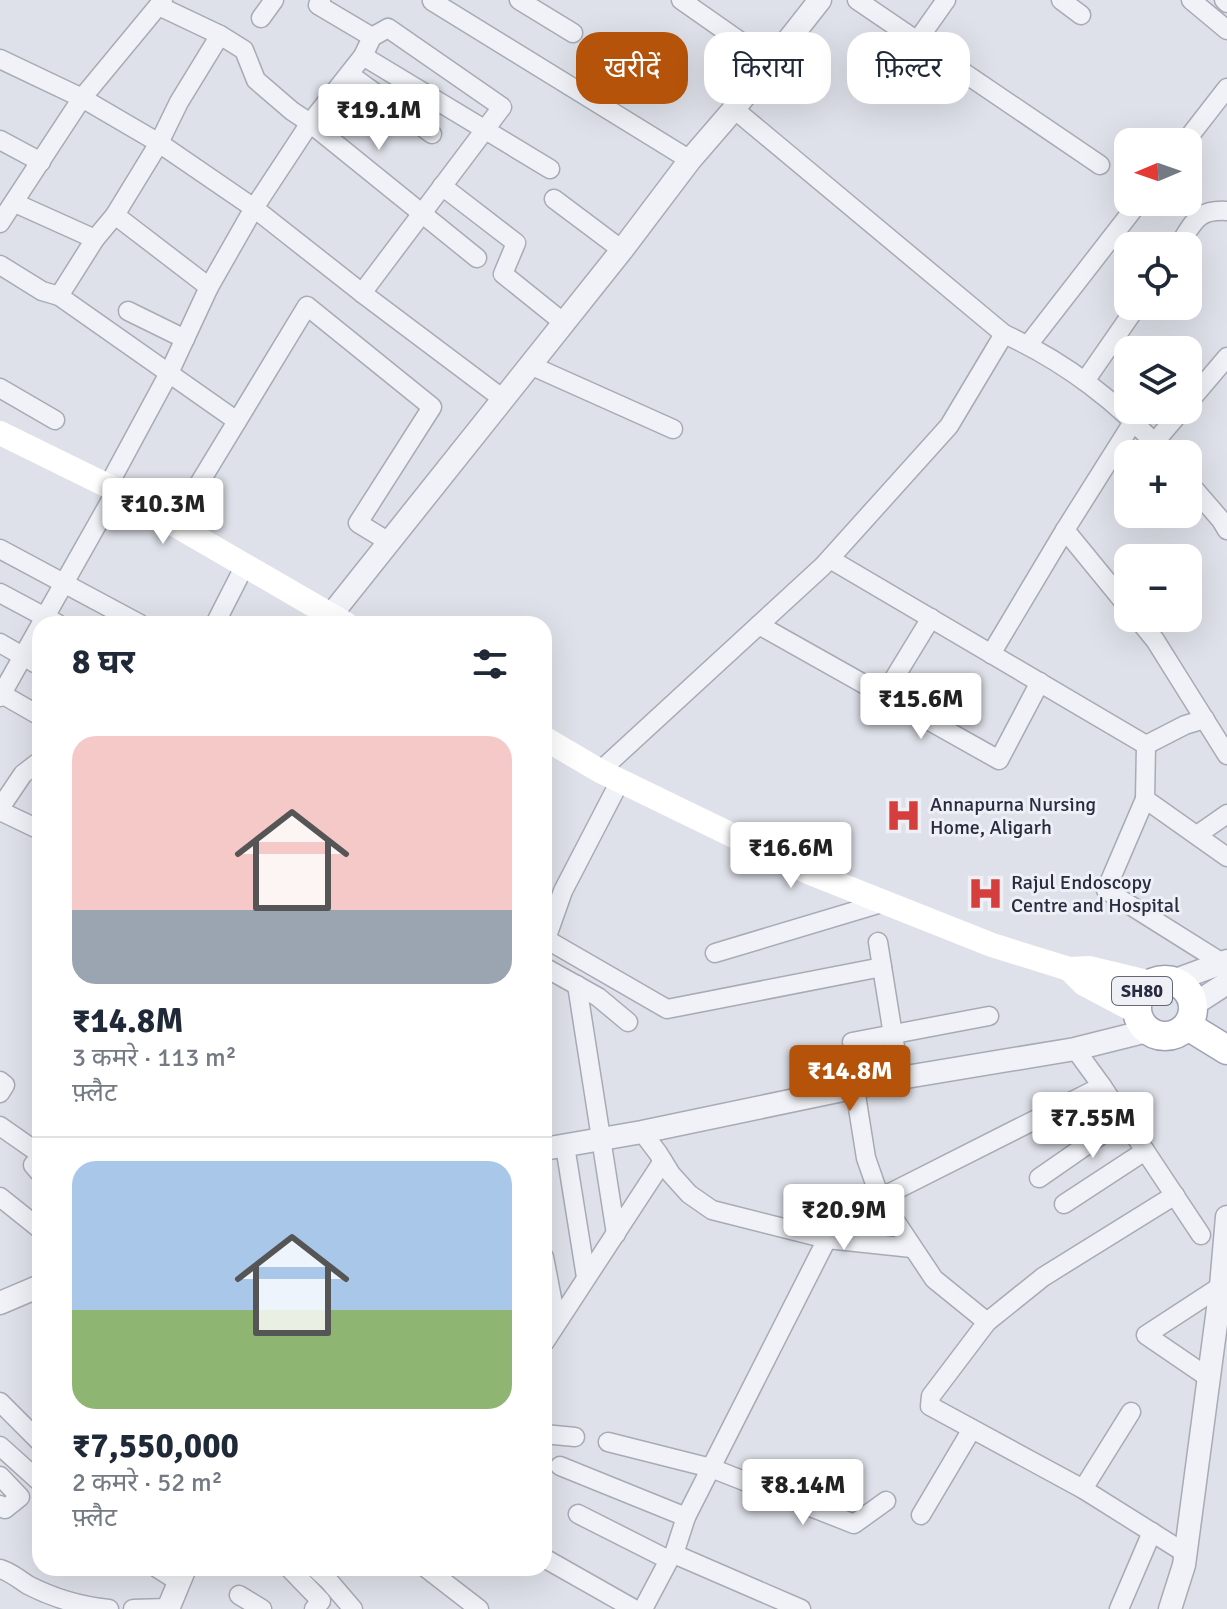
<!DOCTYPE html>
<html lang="hi">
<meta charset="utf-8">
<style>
:root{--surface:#fff;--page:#f2f2f3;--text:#1f2937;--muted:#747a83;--line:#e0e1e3;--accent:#b45309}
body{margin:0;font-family:Signika,"Noto Sans Devanagari",sans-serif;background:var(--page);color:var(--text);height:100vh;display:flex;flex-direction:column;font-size:30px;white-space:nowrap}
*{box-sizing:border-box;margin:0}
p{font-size:26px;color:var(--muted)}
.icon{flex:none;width:44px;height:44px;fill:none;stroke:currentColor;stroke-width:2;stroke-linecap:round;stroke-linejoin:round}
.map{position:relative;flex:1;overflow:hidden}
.sheet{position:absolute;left:32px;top:616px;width:520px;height:960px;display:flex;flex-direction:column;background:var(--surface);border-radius:24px;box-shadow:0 8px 32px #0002}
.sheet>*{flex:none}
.top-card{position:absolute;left:576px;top:32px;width:530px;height:72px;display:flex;gap:16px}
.needle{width:52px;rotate:268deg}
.fabs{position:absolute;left:1114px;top:128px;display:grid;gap:16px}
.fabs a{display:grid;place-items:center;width:88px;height:88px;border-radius:16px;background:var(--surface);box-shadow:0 8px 32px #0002;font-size:40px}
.price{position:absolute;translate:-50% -68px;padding:0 18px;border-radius:8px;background:#fff;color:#222;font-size:26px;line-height:52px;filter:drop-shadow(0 2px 4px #0008)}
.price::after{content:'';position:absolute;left:50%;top:48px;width:24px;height:18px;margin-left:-12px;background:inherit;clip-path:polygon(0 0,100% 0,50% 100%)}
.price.current{background:var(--accent);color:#fff}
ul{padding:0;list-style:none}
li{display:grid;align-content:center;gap:16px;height:424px;padding:0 40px}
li+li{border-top:2px solid var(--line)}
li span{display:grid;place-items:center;height:248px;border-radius:24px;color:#555}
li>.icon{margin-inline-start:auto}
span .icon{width:144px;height:144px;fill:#fffc;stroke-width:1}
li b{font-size:34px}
h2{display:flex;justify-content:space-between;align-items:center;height:96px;padding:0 40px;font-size:34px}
.pill{padding:0 28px;border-radius:24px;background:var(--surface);box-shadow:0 8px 32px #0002;font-size:28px;line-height:72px}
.pill.current{background:var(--accent);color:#fff}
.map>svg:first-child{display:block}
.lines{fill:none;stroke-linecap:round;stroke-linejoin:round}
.minor-casing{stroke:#a7abb6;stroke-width:21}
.tertiary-casing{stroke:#a7abb6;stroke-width:25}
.primary-casing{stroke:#9da3b5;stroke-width:31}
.minor{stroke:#f1f2f7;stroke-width:18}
.tertiary{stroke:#f1f2f7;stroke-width:22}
.secondary{stroke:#fff;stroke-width:24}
.primary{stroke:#fff;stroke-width:28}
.labels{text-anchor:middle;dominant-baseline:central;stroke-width:6;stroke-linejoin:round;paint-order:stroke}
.shield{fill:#eef0f6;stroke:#636777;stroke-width:2}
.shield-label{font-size:18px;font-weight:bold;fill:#272c40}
.poi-label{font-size:20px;fill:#272c40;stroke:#eef0f6;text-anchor:start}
</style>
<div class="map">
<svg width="1227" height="1609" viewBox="0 0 1227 1609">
<rect width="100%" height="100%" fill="#dee1e9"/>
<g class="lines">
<defs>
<g id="minor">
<path d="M321,0L318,5L372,37"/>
<path d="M519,0L573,33"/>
<path d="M681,0L771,63"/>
<path d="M857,0L1100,165"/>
<path d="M1061,0L1081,15"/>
<path d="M1191,0L1227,30"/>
<path d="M1224,0L1227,3"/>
<path d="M432,1L690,160"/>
<path d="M159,6L220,35L244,50L256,80L292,111L310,123L477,258"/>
<path d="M261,18L274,0"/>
<path d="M220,35L179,102L159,143L115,215L95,239L59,296L237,421"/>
<path d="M363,56L550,169"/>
<path d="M0,59L82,98L159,143L254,208L362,293L503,399"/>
<path d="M349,74L432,134"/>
<path d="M881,92L946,0"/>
<path d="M734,109L1004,334"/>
<path d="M0,140L41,162"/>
<path d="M1185,142L1227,88"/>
<path d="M442,186L516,243L503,274L564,323"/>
<path d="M554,199L622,250"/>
<path d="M15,203L95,239"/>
<path d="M115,215L209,287"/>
<path d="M0,223L82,98L163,0"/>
<path d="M1178,246C1194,223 1196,209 1227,211"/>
<path d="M0,265L42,291L59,296"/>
<path d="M128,311L185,339"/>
<path d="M1028,345L1139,202"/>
<path d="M530,365L673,429"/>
<path d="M1085,381L1137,306"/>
<path d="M0,388L55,420"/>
<path d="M1188,403L1227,357"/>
<path d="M1154,443L1182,410"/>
<path d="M1188,482L1221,520L1227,530"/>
<path d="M108,486L169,373L209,287L254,208L310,123L363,56L372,37L388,28L502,107L362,293"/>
<path d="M174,525L307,306L432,407L358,523L389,542"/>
<path d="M1065,530L1128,607"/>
<path d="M0,549L140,624"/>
<path d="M830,559L1146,745L1145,799L1227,857"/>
<path d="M0,593L58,624"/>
<path d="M1137,618L1155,640L1227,755"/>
<path d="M41,624L116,491"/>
<path d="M215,624L245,565"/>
<path d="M759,625L999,760L1040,682"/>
<path d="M0,643L40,666"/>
<path d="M991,654L1065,530L1133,422"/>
<path d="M0,693L40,716"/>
<path d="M884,695L931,618"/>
<path d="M0,697L40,626"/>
<path d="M1146,745L1185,725L1205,719"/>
<path d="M600,771L823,566L949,426L1004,334C1064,361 1121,404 1164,454"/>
<path d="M1145,799L1106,890L1227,966"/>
<path d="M0,808L23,774L40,761"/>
<path d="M0,811L40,830"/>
<path d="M1197,835L1227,814"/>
<path d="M544,938L667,1009L882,967"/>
<path d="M546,939L563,891L620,781"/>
<path d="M878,942L900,1078"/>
<path d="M715,953L885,902"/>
<path d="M544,967L598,997L628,1022"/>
<path d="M577,985L616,1234"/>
<path d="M852,1042L989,1016"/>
<path d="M1075,1049L1102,1086L1201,1235"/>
<path d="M0,1081L5,1085L0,1093"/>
<path d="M855,1089L866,1158L880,1198L934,1279L987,1322"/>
<path d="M0,1126L40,1154"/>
<path d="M642,1132L658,1153L671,1174L689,1194L712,1210L827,1239L686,1517L674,1554L669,1560L643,1609"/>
<path d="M565,1146L586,1277"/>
<path d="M40,1157L33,1165L40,1173"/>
<path d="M1039,1178L1124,1119"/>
<path d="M0,1197L40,1229"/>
<path d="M880,1198L1102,1086"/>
<path d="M1064,1204L1145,1151"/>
<path d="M827,1239L912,1248"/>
<path d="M544,1257L554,1309L555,1325"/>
<path d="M544,1343L663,1161"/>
<path d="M1209,1378L1146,1335L1221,1286"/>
<path d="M0,1402L40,1442"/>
<path d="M1131,1412L1083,1489L1185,1553"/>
<path d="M544,1434L575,1437"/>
<path d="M608,1442L711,1468L854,1524L886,1501"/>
<path d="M0,1446L40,1482"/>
<path d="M560,1466L686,1517"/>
<path d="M0,1476L20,1497L5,1509L0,1505"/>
<path d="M1083,1489L930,1406L931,1396L987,1322L1043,1277L1175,1195"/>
<path d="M578,1514L669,1560"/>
<path d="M921,1515L972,1429"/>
<path d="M674,1554L801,1609"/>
<path d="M544,1558L634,1609"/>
<path d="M157,1568L179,1582"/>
<path d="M289,1568L321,1601L314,1609"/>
<path d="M315,1568L329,1581L353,1609"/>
<path d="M426,1568L479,1609"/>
<path d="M0,1569C11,1572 18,1579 28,1585C53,1598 80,1606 109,1609"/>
<path d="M239,1595L262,1609"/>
<path d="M133,1609L168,1608"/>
<path d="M1119,1609L1152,1532"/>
</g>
<g id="tertiary">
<path d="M331,615L622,250L690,160L734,109L820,0"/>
<path d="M1173,981L1227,961"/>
<path d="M1193,1005L1227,983"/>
<path d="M544,1149L642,1132L900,1078L1075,1049L1147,1031"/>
<path d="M0,1303L40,1286"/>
<path d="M168,1609L185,1568"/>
<path d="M1170,1609L1184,1565L1221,1286L1227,1217"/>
</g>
<g id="primary">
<circle cx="1165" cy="1008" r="28"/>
<path d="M1188,1026L1227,1050"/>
</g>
</defs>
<!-- minor casing -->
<use href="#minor" class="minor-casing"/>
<!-- tertiary casing -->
<use href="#tertiary" class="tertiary-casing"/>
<!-- primary casing -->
<use href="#primary" class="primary-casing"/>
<!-- minor -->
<use href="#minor" class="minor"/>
<!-- tertiary -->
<use href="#tertiary" class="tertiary"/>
<!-- secondary -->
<g class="secondary">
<path d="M0,433L108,486L346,624"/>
<path d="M544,738L600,771L808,872L992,945L1069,969L1089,968L1151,983"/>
<path d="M1069,969L1084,984L1137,1012"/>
</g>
<!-- primary -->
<use href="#primary" class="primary"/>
</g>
<!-- icons -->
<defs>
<symbol id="hospital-bare" viewBox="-9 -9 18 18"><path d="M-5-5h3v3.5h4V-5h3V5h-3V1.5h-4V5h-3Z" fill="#d53e3c" stroke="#eef0f6" stroke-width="2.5" paint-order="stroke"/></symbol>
</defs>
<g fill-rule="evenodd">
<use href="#hospital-bare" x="878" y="790" width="51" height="51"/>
<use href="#hospital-bare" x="960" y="868" width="51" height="51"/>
</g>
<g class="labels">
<!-- shield labels -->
<rect class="shield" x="1112" y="977" width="60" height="28" rx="6"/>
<g class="shield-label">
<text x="1142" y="991">SH80</text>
</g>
<!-- poi labels -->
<g class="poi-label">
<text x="930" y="804">Annapurna Nursing<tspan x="930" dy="23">Home, Aligarh</tspan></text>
<text x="1011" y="882">Rajul Endoscopy<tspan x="1011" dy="23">Centre and Hospital</tspan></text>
</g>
</g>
</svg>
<div class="fabs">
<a><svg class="needle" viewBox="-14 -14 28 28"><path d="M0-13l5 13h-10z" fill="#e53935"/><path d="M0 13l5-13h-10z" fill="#747a83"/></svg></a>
<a><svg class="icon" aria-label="locate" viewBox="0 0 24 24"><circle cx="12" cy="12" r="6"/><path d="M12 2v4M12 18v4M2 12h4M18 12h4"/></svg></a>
<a><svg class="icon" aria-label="layers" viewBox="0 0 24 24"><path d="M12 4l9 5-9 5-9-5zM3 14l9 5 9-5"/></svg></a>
<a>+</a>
<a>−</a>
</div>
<b class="price" style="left:379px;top:152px">₹19.1M</b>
<b class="price" style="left:163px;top:546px">₹10.3M</b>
<b class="price" style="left:921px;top:741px">₹15.6M</b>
<b class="price" style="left:791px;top:890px">₹16.6M</b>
<b class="price current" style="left:850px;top:1113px">₹14.8M</b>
<b class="price" style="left:1093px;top:1160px">₹7.55M</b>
<b class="price" style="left:844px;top:1252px">₹20.9M</b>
<b class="price" style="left:803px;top:1527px">₹8.14M</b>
<div class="top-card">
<a class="pill current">खरीदें</a>
<a class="pill">किराया</a>
<a class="pill">फ़िल्टर</a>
</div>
<section class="sheet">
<h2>8 घर<svg class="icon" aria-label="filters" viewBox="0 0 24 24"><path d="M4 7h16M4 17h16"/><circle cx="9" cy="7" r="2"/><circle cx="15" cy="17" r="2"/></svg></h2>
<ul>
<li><span style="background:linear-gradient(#f6c9c9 70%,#9aa5b1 0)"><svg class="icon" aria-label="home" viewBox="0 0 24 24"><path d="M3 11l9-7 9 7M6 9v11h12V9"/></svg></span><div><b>₹14.8M</b><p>3 कमरे · 113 m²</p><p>फ़्लैट</p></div></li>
<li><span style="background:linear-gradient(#a9c7e8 60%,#8fb573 0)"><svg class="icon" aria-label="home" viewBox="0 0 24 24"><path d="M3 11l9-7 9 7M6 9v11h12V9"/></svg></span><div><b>₹7,550,000</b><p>2 कमरे · 52 m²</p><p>फ़्लैट</p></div></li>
</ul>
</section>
</div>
